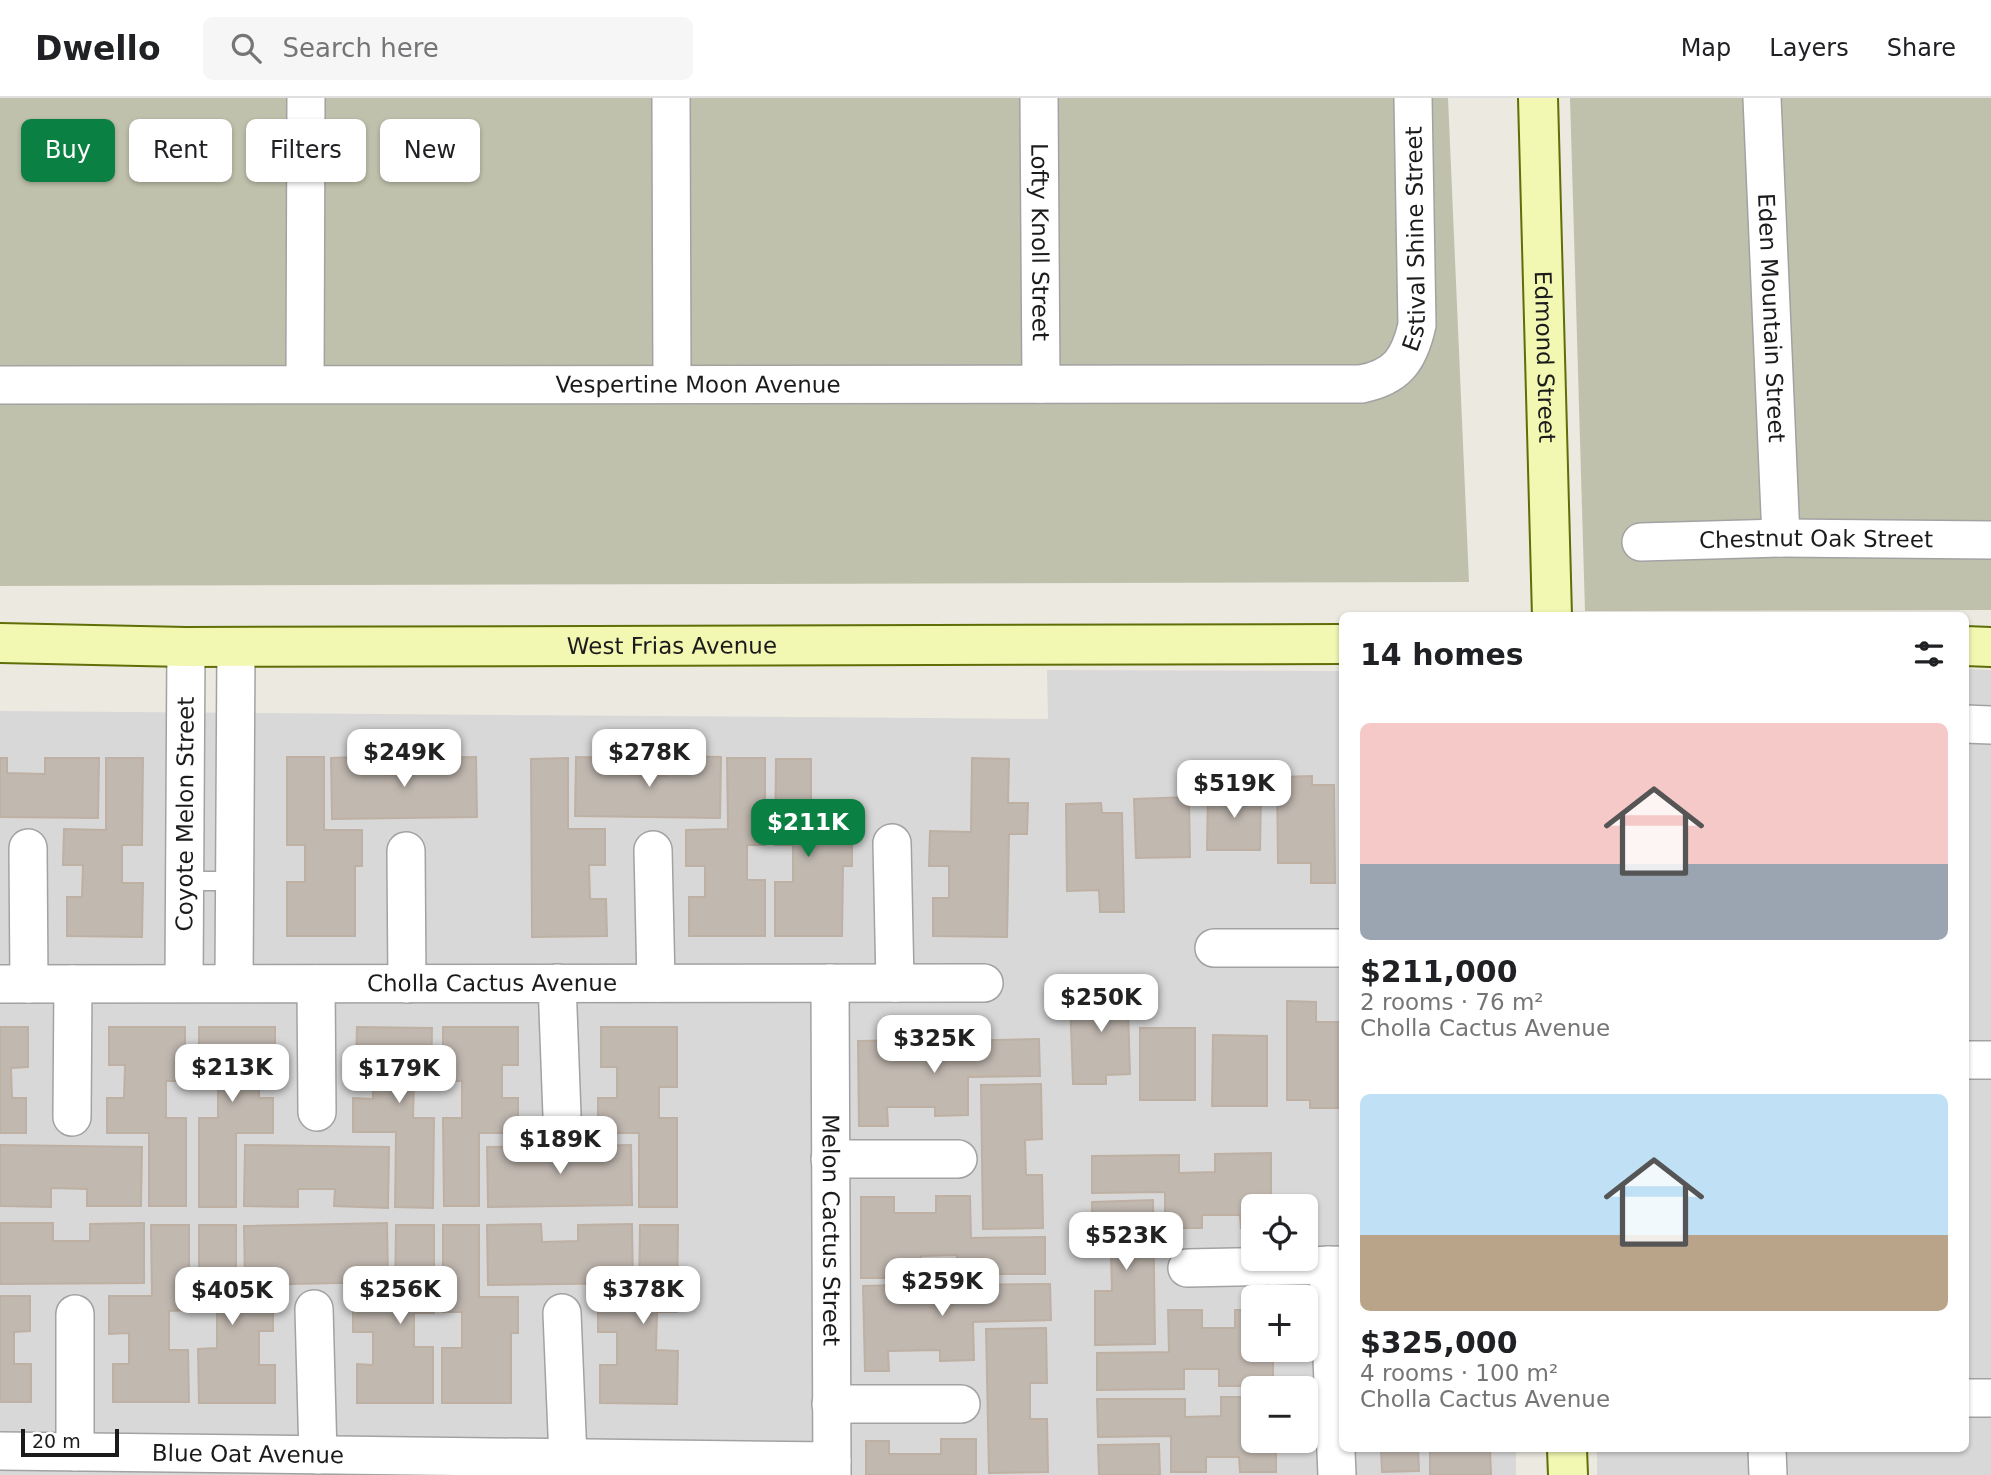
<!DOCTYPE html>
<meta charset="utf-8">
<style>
:root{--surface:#fff;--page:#f6f6f6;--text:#202124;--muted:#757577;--line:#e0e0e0;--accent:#0b8043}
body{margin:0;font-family:"DejaVu Sans",sans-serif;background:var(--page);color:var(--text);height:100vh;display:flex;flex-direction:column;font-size:26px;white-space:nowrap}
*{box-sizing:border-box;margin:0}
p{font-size:23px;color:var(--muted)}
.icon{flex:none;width:38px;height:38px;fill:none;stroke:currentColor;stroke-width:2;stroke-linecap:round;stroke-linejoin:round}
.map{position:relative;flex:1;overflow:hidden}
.details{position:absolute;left:1339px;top:514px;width:630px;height:840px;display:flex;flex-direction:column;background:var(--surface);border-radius:10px;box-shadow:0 2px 5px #0004}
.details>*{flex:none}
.hud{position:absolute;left:21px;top:21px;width:665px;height:63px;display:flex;gap:14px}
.tools{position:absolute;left:1241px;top:1096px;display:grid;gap:14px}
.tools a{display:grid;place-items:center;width:77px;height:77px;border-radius:10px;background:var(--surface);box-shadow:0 2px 5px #0004;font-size:35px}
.scale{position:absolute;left:21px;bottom:18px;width:98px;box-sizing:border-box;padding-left:7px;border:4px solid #1b1b1b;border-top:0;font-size:19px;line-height:24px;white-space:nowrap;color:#1b1b1b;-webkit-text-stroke:5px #fff;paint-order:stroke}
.price{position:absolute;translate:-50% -60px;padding:0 16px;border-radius:14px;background:#fff;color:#222;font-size:23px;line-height:46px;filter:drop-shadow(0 2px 4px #0008)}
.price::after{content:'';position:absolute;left:50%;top:42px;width:21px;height:16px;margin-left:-10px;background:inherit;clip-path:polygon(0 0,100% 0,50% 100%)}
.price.current{background:var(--accent);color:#fff}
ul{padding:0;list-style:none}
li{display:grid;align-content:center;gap:14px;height:371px;padding:0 21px}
li span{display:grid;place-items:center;height:217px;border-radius:10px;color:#555}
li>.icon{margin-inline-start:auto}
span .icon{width:126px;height:126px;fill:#fffc;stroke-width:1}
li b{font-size:30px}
h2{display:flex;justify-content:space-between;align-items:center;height:84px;padding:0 21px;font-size:30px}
.chip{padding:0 24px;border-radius:10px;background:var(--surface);box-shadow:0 2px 5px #0004;font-size:24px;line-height:63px}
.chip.current{background:var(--accent);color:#fff}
header{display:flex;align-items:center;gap:42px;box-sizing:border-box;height:98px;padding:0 35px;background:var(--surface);border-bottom:2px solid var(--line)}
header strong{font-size:33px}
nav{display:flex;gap:38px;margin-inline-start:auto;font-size:24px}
.search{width:490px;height:63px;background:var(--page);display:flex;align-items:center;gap:18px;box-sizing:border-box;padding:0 24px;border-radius:10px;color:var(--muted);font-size:26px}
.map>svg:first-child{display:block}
.residential{fill:#d9d8d8;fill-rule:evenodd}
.construction{fill:#c0c1ac}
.building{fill:#c1b8b0;stroke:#beb0a3;stroke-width:2}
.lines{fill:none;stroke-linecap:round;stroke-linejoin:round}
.lane-casing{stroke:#a2a2a2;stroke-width:21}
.street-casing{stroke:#a2a2a2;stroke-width:40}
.secondary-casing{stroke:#5f6e06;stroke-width:42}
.lane{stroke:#fff;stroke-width:18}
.street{stroke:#fff;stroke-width:37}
.secondary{stroke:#f2f8b2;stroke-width:38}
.labels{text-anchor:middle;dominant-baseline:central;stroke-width:5;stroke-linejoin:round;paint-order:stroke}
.street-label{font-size:23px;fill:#1b1b1b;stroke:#fff}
</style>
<header>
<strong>Dwello</strong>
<div class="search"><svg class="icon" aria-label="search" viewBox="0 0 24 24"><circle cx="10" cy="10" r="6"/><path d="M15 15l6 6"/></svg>Search here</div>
<nav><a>Map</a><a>Layers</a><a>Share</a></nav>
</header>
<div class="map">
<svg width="1991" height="1377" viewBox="0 0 1991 1377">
<rect width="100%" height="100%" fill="#ece9e0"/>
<!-- residential -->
<g class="residential">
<path d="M1965,571L1991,572V1377H1597V1351H1965Z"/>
<path d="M1047,572L1342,573V1351H1516V1377H0V613L1048,621ZM1253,1108H1306V1160H1253ZM1253,1199H1306V1251H1253ZM1253,1290H1306V1342H1253Z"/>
</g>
<!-- construction -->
<g class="construction">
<path d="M0,0H1448L1469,484L0,488Z"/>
<path d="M1570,0H1991V512L1585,513Z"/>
</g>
<!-- building -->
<g class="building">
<path d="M384,658V677L422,676V660L476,659L477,719L332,721L331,660Z"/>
<path d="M667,658L721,659L720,720L575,718L576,659L630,660V677L667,678Z"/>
<path d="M287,659H324V732H362V768H355V838H287V784H305V747H287Z"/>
<path d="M0,660H7V675L45,676V660H99L98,720L0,719Z"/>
<path d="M106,660H143L142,747H122V785H143L142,839L67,838V799H82L83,767H63L64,731L106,732Z"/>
<path d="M568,660V731H605V767H589L590,801H606L607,838L532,839L531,661Z"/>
<path d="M727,660H765V747H747V782H765V838H689V799H705V768H686V732L728,731Z"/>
<path d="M972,660L1009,661L1008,705H1028L1027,736H1009L1007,839L933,838V800H949V768H929L930,733L971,734Z"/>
<path d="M776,661H811V732H852V768H843L842,838H775V784H793V747H775Z"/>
<path d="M1312,678V687H1334L1335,785H1311V765H1278L1277,679Z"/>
<path d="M1208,692L1261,693L1260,752H1207Z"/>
<path d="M1189,699L1190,759L1136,760L1134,701Z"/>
<path d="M1101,705L1102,715H1122L1124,814H1100L1099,792L1067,793L1066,706Z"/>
<path d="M1103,878H1127L1130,976L1106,977V986H1073L1070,900L1104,899Z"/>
<path d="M1287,903L1316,904V924H1342V1010H1310V1002H1287Z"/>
<path d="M0,929H28V969L11,970L12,1000H26V1035H0Z"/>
<path d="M109,929H185V983H166V1020H186V1108H149V1035H107V1000H124L125,967H109Z"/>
<path d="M199,929H275V969H259V1000H273V1035H236V1109H199V1020H218V983H199Z"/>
<path d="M357,929L432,930L431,983H414L413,1020H434L433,1110L395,1109L396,1034H353V1000L373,1001V969H356Z"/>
<path d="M443,929H518V967H502V1000H518V1035H479V1108H444L443,1020H462V983H443Z"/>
<path d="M601,929H677V989H659V1020H677V1109H639V1035H598V1000H617V969H601Z"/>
<rect x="1140" y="930" width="55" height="72"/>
<path d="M1213,937L1267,938V1008H1212Z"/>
<path d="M1039,941L1040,978L968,979V1017L935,1018V1009H887L888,1028H859L858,943L916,942V962L953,960V943Z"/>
<path d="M1041,986L1042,1041L1025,1042L1026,1077H1042L1043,1130L983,1131L981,987Z"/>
<path d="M0,1047L142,1049L141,1108H87V1091L51,1090V1109L0,1108Z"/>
<path d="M245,1047L389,1049L388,1110L334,1108L335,1091H298V1109L244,1108Z"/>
<path d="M631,1047L632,1107L488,1109L487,1049Z"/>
<path d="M1271,1055V1108H1253V1130H1241L1240,1117H1202V1130H1165V1094L1092,1095V1058L1179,1057V1075L1215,1074V1056Z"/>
<path d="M936,1098H970L971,1140L1045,1139V1176H957V1157L921,1158V1180H861V1099H894V1115H936Z"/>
<path d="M1153,1102L1155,1246L1095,1247V1193H1112L1111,1156L1093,1157L1092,1104Z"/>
<path d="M0,1125H53V1143H90V1126L144,1125V1185L0,1186Z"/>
<path d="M387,1125L388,1184L245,1187L244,1128Z"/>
<path d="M541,1126L542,1144L578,1143V1127L632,1126L633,1185L488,1187L487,1127Z"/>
<path d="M151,1127H189V1212L169,1213V1252H188L189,1304H113V1266H129V1235L109,1236V1198H152Z"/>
<path d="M199,1127H236V1198H273V1233H259V1267H275V1305H199L198,1251L217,1250V1214H199Z"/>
<path d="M396,1127H434V1215H414V1249H433V1305H357V1266L373,1267V1234H353V1198H395Z"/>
<path d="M443,1127H479V1199H518V1235H511V1305H442V1250H462V1214H443Z"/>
<path d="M640,1127H678L677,1214H657L656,1252L678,1253L677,1306L600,1305V1267H617V1234H598V1199H639Z"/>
<path d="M937,1186L938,1205H957V1187L1050,1186L1051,1222L973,1224L974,1262L940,1263V1252L888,1253L889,1273H865L863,1188Z"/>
<path d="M0,1198H30V1233L14,1234V1266H31V1304H0Z"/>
<path d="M1168,1212H1202V1230H1235V1212H1253V1251H1273V1288H1219V1271H1184V1291L1097,1292V1255L1169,1254Z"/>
<path d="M1046,1230L1047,1285H1030V1321H1047L1048,1374L989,1375L986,1231Z"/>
<path d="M1221,1299H1253V1342H1276V1374H1240L1239,1359H1206V1374H1171V1338L1098,1339L1097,1301H1185V1319L1221,1318Z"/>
<path d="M941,1341H976V1377H866V1343H889V1356H941Z"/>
<path d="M1159,1346L1160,1377H1099L1098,1347Z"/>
<path d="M1381,1351H1418L1419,1373L1382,1374Z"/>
<path d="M1430,1351H1490L1491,1377H1430Z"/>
</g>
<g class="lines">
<defs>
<path id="lane" d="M185,783H235"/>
<g id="street">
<path d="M671,0L672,286"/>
<path id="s1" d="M1039,0L1041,286"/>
<path id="s2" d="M1762,0L1781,440"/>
<path d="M305,286L306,0"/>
<path id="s3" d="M0,287L1361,286C1397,279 1409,262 1417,227L1413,0"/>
<path id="s4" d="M1641,444L1781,440L1991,442"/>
<path d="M1965,626L1991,627"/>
<path d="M892,745L895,885"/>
<path d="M28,750L29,886"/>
<path d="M653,752L656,885"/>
<path d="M406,753L407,886"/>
<path d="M1214,850H1342"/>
<path id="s5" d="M184,884L186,549"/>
<path d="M234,884L236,549"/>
<path d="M557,885L562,1017"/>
<path id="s6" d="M830,885L832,1377"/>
<path id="s7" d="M0,886C328,885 656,885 984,885"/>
<path d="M316,886L317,1014"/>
<path d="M1965,962H1991"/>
<path d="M72,1019L73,886"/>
<path d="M830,1061H958"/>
<path d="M1328,1167L1337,1377"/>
<path d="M1187,1170L1342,1167"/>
<path d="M314,1211L318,1357"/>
<path d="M562,1215L568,1360"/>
<path d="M1965,1300H1991"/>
<path d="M831,1306H961"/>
<path d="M1767,1351L1768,1377"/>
<path id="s8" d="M0,1353L832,1363"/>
<path d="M75,1354V1216"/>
</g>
<g id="secondary">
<path id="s9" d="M1538,0L1552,518"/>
<path id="s10" d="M0,545L186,549L1342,546"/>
<path d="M1965,548L1991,549"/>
<path d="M1567,1351L1568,1377"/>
</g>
</defs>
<!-- lane casing -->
<use href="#lane" class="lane-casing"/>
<!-- street casing -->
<use href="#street" class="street-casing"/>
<!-- secondary casing -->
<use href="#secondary" class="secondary-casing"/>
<!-- lane -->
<use href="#lane" class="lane"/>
<!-- street -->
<use href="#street" class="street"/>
<!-- secondary -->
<use href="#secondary" class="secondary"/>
</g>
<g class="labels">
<!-- street labels -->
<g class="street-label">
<text stroke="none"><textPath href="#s3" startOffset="1535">Estival Shine Street</textPath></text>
<text stroke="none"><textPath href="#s1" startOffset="144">Lofty Knoll Street</textPath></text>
<text stroke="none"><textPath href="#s2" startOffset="220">Eden Mountain Street</textPath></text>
<text stroke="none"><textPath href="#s9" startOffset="259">Edmond Street</textPath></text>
<text stroke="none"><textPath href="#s3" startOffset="698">Vespertine Moon Avenue</textPath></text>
<text stroke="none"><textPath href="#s4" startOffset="175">Chestnut Oak Street</textPath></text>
<text stroke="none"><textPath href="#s10" startOffset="672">West Frias Avenue</textPath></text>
<text stroke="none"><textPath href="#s5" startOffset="168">Coyote Melon Street</textPath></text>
<text stroke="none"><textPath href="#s7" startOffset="492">Cholla Cactus Avenue</textPath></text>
<text stroke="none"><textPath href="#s6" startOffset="247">Melon Cactus Street</textPath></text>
<text stroke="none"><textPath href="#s8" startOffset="248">Blue Oat Avenue</textPath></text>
</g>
</g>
</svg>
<div class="tools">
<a><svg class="icon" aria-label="locate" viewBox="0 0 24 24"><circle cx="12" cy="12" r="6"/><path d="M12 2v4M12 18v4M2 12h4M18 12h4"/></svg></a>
<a>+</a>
<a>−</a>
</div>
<div class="scale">20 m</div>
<b class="price" style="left:404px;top:691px">$249K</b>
<b class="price" style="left:649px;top:691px">$278K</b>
<b class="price" style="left:1234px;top:722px">$519K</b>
<b class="price current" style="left:808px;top:761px">$211K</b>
<b class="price" style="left:1101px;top:936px">$250K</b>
<b class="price" style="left:934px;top:977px">$325K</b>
<b class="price" style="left:232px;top:1006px">$213K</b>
<b class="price" style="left:399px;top:1007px">$179K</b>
<b class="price" style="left:560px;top:1078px">$189K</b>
<b class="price" style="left:1126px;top:1174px">$523K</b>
<b class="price" style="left:942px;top:1220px">$259K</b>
<b class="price" style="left:400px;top:1228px">$256K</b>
<b class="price" style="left:643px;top:1228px">$378K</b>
<b class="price" style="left:232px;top:1229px">$405K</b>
<div class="hud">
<a class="chip current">Buy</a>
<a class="chip">Rent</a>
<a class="chip">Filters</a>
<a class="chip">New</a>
</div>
<section class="details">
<h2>14 homes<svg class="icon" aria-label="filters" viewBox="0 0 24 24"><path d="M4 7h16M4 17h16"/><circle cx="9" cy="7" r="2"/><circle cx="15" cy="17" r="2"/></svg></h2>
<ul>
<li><span style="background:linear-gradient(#f6c9c9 65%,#9aa5b1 0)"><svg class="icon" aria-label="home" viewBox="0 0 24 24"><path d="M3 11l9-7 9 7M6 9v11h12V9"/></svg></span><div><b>$211,000</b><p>2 rooms · 76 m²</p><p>Cholla Cactus Avenue</p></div></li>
<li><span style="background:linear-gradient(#bfe0f5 65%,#b9a48a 0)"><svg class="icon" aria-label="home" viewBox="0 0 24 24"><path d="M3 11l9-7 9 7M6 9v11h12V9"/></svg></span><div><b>$325,000</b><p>4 rooms · 100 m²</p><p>Cholla Cactus Avenue</p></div></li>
</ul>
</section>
</div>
